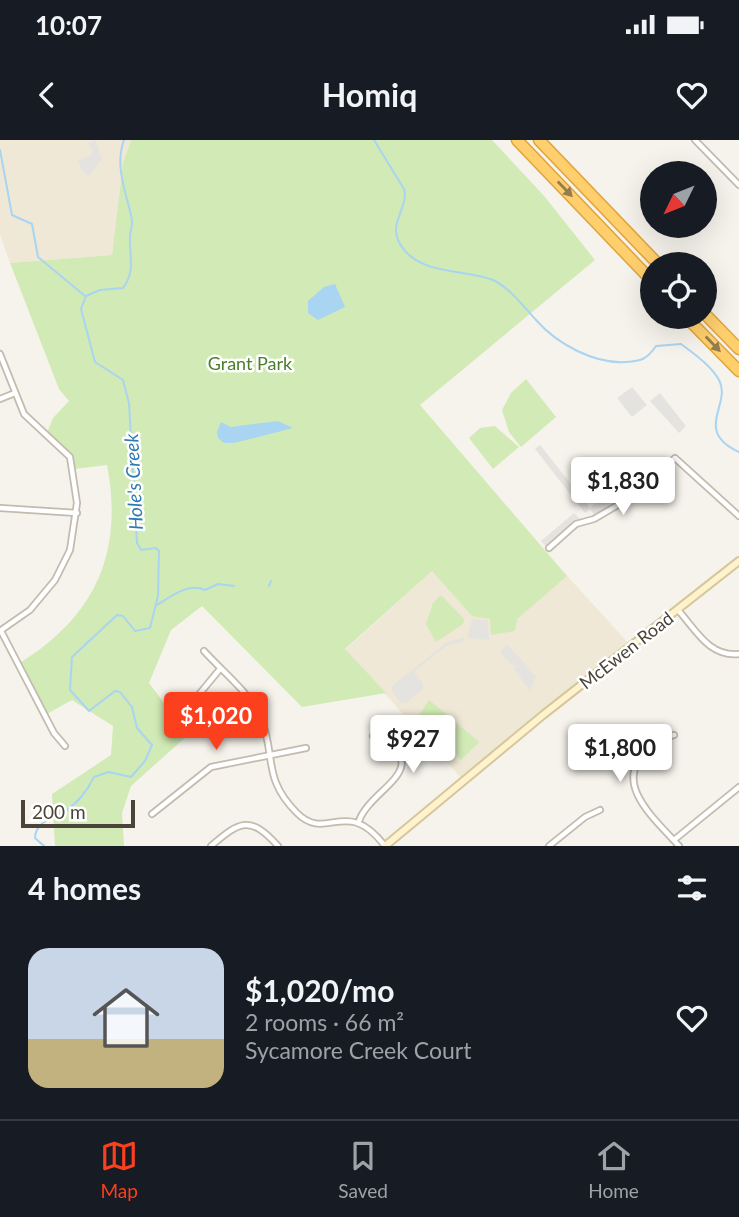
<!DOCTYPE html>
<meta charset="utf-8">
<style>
:root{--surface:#171b24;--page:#242831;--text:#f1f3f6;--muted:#9ea1a6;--line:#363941;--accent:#fc3f1d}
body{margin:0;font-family:Lato,sans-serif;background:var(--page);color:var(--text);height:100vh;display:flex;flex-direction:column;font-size:26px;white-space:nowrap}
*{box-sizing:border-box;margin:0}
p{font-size:23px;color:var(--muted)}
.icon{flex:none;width:38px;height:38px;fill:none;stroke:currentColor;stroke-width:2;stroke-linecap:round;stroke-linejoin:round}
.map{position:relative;height:706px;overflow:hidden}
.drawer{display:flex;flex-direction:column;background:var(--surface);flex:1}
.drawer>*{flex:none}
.needle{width:46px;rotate:227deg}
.fabs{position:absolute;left:640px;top:21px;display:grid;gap:14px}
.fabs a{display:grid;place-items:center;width:77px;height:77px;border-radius:50%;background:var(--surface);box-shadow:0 7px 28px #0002;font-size:35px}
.scale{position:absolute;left:21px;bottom:18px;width:114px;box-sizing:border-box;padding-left:7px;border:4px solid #4b4439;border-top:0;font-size:19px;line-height:24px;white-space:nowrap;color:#4b4439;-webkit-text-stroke:5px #fff;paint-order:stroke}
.price{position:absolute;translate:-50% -60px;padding:0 16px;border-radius:7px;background:#fff;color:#222;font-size:23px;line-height:46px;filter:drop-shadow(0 2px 4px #0008)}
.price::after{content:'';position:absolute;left:50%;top:42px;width:21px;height:16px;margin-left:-10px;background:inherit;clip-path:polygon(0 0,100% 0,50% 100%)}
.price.selected{background:var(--accent);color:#fff}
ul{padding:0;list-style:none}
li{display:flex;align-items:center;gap:21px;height:175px;padding:0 28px}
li+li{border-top:2px solid var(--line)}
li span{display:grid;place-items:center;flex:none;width:196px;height:140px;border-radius:21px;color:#555}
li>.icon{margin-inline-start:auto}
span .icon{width:84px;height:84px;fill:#fffc;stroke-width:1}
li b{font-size:30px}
h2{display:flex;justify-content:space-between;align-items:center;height:84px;padding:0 28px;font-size:30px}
.status{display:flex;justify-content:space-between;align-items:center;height:49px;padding:0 35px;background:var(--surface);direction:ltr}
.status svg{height:19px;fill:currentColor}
header{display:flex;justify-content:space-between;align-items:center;height:91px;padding:0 28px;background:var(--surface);font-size:32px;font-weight:700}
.tabs{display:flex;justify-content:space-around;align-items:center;height:98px;border-top:2px solid var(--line);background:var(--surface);font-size:19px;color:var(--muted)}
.tabs a{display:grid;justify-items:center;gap:4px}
.tabs .selected{color:var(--accent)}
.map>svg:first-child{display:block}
.education{fill:#efe8d6}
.green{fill:#d2eab5}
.parking{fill:#e5e3e0}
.water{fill:#a9d4f2}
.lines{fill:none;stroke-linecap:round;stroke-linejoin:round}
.stream{stroke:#a9d4f2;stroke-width:2}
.street-casing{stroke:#c2bbae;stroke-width:8}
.secondary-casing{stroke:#d6c79b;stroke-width:10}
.highway-casing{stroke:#e0a43c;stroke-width:13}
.street{stroke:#fff;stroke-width:4.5}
.secondary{stroke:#fff3cd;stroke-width:6}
.highway{stroke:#ffcf6e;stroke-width:10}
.oneway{fill:#937c4e}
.labels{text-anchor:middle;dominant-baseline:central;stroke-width:5;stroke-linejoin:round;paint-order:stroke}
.park-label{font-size:18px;fill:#4a7f2a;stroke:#fff}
.street-label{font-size:18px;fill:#4b4439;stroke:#fff}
.water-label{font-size:19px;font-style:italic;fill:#2e7ab2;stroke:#fff}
</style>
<div class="status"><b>10:07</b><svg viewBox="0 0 49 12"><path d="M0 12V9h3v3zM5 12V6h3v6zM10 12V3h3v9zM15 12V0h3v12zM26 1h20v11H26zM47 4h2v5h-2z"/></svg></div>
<header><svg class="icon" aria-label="back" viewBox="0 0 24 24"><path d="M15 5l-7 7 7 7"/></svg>Homiq<svg class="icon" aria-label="heart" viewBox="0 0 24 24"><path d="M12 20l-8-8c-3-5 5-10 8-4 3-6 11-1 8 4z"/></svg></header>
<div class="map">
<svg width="739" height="706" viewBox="0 0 739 706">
<rect width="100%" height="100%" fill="#f6f3ec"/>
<!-- education -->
<g class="education">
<path d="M0,0H131L123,23L112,115L10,123L0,95Z"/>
<path d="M520,384L631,506L464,641L345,510L432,431L449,447Z"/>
</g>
<!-- green -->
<g class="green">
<path d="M131,0H492L545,57L595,120L420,265L567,436L517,479L515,491L491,495L490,479L472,476L432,431L345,509L386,553L302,567L202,466L171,490L149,543L188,595L131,646L122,673L124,706H55L52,654L111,615L113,586L72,560L45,575L18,524C95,477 124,413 107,325L74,329L70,317L46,295L53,278L69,261L59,249L10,123L112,115L123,23Z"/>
<path d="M526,239L556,277L521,307L509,292L502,270L511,253Z"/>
<path d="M495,286L519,307L493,329L469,298L480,288Z"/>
<path d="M441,455L464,479L463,484L436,502L426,484L433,463Z"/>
<path d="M429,560L479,602L461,620L418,577Z"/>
</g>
<!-- parking -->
<g class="parking">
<path d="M96,0L102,19L89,37L82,31L78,20L90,16L93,11L88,3Z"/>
<path d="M632,247L647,265L632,277L617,258Z"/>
<path d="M660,253L686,286L679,293L650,261Z"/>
<path d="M540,305L590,368L609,352L615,360L595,376L590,369L585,373L535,309Z"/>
<path d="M574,373L583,382L551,412L541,401Z"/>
<path d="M472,479L488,480L489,500L467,498Z"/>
<path d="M464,497V501L446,506L414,532L423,544V549L406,563L400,562L392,551V546L446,503Z"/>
<path d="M507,504L536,536L530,551L514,529L516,525H512L500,513Z"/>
</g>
<!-- water -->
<g class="water">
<path d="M335,144L345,167L318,180L308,173V161L324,147Z"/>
<path d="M278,281L293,288L234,303H224L218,298L217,292L221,282L231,287Z"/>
</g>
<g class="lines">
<!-- stream -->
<g class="stream">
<path d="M374,0L404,49C409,65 390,82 398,100C415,137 464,128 493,140C510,148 524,167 536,180C557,204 594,224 626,222C642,221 647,219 656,206L681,204C693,213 713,227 720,242C730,266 694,291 739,312"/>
<path d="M0,10L12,75L32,84L38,117L85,156"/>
<path d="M269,446L271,441"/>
<path d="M157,465C170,457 189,442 205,450L218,444L234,446"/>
<path d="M44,706L35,698C36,680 55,678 68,669C80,661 88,649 94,637L109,632L131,637L145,621L152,605L137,588L132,567L120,552L115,551L89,571L70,550L72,517L117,475L123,476L135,491L150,488L158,456L159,411L156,408L141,410L137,403L129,263L123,240L95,222L81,169L86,156L100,150L123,148C136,130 129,117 130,96C130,90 133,86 132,80C127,54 114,27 124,0"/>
</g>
<defs>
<g id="street">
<path d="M695,0L739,45"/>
<path d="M0,214L24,274L70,317L77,363L70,410L55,440L30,470L0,491"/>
<path d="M0,259L15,253"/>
<path d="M0,368L77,373"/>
<path d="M549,408L576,384L594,379L628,359L675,318L739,376"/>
<path d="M678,470C696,490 709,517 739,514"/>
<path d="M1,491L54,593L65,606"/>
<path d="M204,511C221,530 249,552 260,576C277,615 261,637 297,673C327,703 346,655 385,706"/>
<path d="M196,558L220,529"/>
<path d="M674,595C663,597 655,605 647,612C610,643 658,682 679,706"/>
<path d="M152,674L211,627L306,608"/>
<path d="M359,681C370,648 440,627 373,596"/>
<path d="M674,700L739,647"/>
<path d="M211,706C240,681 250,675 278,706"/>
<path d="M549,706L585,677L600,670"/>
</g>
<path id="secondary" d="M385,706L543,575L739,421"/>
<g id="highway">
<path d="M517,0L653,142"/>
<path d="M539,0L658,124"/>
<path d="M705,174L739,209"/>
<path d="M686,177L739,231"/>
</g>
</defs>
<!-- street casing -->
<use href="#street" class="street-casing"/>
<!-- secondary casing -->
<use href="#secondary" class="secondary-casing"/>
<!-- highway casing -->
<use href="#highway" class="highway-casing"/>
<!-- street -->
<use href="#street" class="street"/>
<!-- secondary -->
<use href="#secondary" class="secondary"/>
<!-- highway -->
<use href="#highway" class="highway"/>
</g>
<!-- one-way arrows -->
<defs><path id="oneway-solid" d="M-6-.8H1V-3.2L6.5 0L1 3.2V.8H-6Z" transform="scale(1.75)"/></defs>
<g class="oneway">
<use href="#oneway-solid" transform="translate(565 49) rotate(46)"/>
<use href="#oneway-solid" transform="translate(713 204) rotate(46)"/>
</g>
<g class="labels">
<!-- park labels -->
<g class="park-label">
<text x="250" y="223">Grant Park</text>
</g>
<!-- street labels -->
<g class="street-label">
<text transform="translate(626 510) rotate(-38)">McEwen Road</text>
</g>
<!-- water labels -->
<g class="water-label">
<text transform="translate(133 342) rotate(-93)">Hole's Creek</text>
</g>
</g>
</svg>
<div class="fabs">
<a><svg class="needle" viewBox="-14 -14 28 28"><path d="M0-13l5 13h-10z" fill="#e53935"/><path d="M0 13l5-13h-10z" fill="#9ea1a6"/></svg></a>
<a><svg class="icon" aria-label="locate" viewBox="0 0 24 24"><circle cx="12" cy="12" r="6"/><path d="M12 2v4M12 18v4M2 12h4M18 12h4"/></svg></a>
</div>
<div class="scale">200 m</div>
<b class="price" style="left:623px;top:377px">$1,830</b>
<b class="price selected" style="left:216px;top:612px">$1,020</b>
<b class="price" style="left:413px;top:635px">$927</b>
<b class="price" style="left:620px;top:644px">$1,800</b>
</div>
<section class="drawer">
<h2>4 homes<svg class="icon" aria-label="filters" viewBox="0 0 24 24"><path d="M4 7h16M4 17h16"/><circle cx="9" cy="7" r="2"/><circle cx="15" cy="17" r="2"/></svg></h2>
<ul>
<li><span style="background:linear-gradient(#c9d6e8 65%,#c2b280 0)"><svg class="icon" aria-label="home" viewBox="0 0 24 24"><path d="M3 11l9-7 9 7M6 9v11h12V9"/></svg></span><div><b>$1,020/mo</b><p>2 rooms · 66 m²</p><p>Sycamore Creek Court</p></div><svg class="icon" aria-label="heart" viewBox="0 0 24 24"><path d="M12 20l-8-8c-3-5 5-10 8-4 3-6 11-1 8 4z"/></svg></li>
</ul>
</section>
<nav class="tabs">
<a class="selected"><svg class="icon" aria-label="map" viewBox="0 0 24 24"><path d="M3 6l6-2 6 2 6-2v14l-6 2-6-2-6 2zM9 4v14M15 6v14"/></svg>Map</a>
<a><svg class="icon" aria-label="saved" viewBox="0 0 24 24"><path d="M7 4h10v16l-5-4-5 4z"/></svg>Saved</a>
<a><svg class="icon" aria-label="home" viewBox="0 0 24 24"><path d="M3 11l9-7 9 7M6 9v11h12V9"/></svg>Home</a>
</nav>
